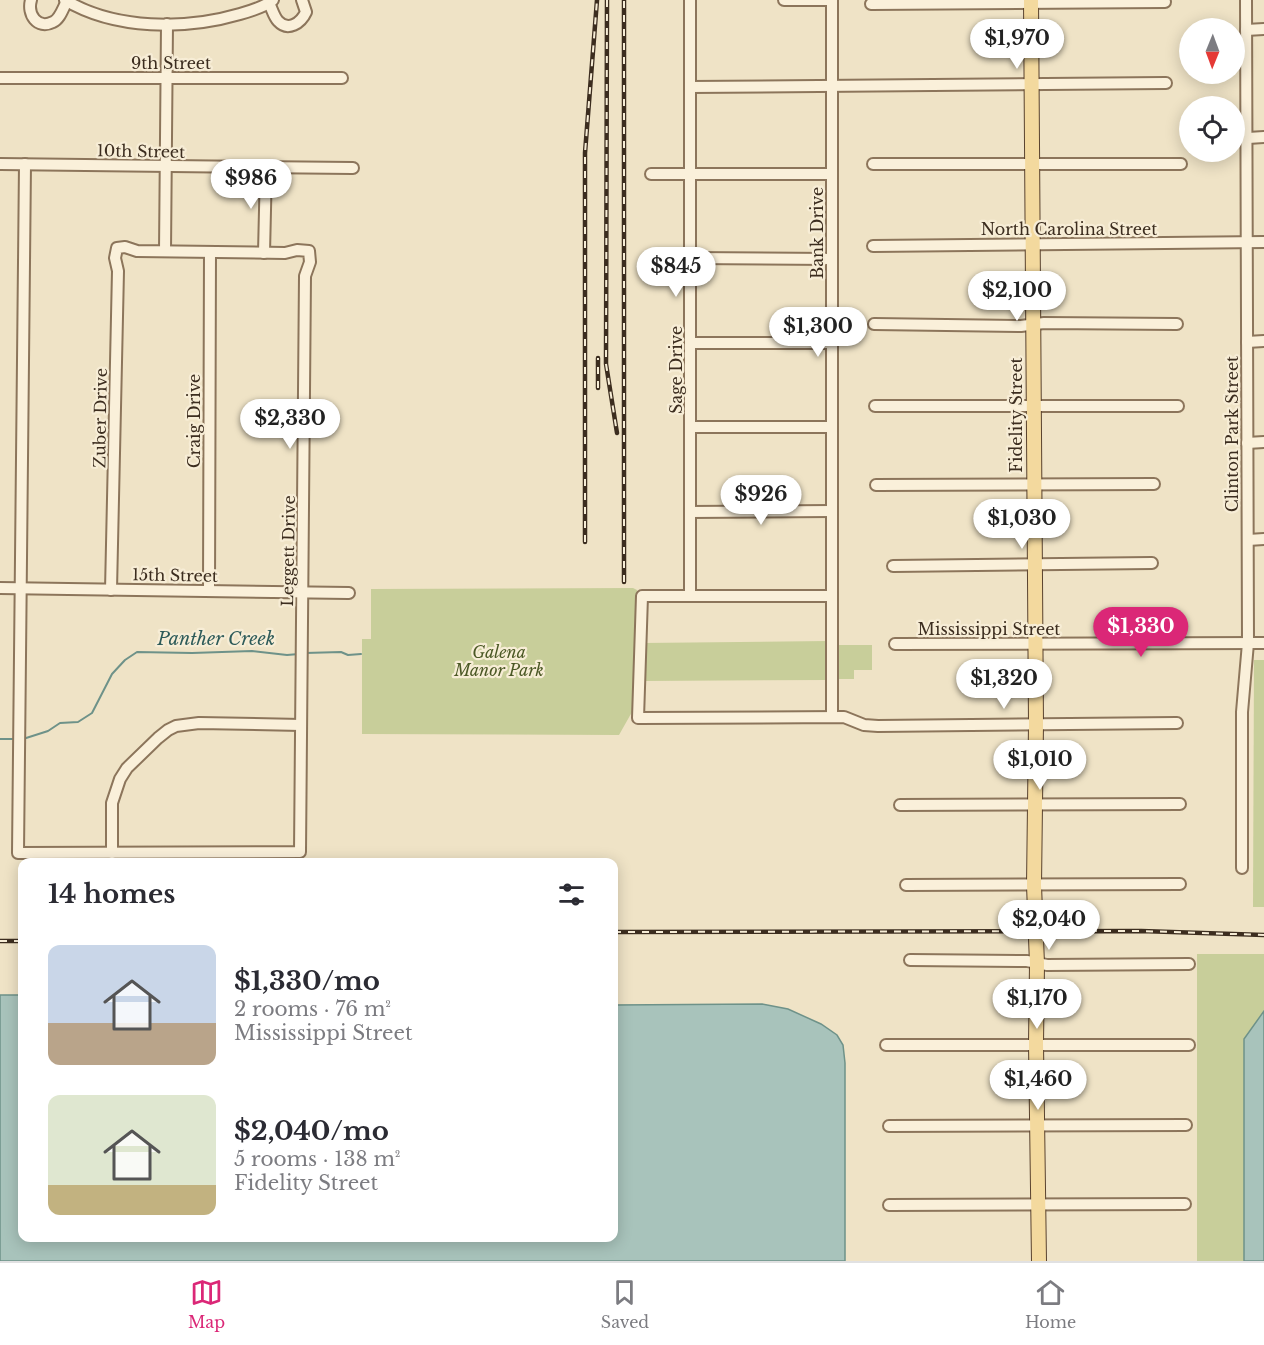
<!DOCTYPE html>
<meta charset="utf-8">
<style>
:root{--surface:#fff;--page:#f2f2f3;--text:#2b2b33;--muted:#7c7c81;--line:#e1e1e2;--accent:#db2777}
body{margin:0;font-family:"Libre Baskerville",serif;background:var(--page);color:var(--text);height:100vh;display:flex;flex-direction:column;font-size:22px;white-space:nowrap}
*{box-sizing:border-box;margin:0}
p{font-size:20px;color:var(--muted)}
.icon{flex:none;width:33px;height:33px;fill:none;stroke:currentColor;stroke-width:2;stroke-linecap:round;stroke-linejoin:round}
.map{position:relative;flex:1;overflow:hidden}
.side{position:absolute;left:18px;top:858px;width:600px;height:384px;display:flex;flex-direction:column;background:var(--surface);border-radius:12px;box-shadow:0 3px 15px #0003}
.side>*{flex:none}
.needle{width:39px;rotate:181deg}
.buttons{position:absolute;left:1179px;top:18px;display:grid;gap:12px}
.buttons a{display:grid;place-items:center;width:66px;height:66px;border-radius:50%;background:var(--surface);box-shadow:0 3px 15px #0003;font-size:30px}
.price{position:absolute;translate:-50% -51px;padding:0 14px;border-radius:21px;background:#fff;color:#222;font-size:20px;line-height:39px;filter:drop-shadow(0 2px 3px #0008)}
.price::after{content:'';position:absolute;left:50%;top:36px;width:18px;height:14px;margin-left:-9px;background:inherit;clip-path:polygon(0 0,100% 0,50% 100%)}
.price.current{background:var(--accent);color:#fff}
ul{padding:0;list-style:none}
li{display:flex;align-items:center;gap:18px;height:150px;padding:0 30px}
li span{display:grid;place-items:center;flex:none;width:168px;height:120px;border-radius:12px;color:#555}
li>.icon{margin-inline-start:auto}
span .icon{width:72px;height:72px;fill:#fffc;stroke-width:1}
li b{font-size:26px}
h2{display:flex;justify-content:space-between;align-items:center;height:72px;padding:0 30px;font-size:26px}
.menu{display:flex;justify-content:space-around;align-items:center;height:84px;border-top:2px solid var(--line);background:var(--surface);font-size:16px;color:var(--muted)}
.menu a{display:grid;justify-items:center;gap:3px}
.menu .current{color:var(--accent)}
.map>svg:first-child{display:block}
.green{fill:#c8ce9a}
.water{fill:#a8c3bb;stroke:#6e9289;stroke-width:1.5}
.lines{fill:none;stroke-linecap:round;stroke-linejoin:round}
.stream{stroke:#6e9289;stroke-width:2}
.minor-casing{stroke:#8c755b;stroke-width:14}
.major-casing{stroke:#5a432f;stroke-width:16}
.minor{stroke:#faf0da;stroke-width:10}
.major{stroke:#f3d99e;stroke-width:14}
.rail-casing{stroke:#3c2d1f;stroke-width:4.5}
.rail{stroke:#f7edd6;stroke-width:2;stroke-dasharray:7;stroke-linecap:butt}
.labels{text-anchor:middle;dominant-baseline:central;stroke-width:4.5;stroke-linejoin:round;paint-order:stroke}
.street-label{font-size:16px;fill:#3c2d1f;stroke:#f7edd6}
.park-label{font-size:16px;font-style:italic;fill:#4b5825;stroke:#f7edd6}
.water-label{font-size:18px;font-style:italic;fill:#2e5b59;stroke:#f7edd6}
</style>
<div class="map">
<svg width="1264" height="1261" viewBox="0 0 1264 1261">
<rect width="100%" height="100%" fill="#efe3c6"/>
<!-- green -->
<g class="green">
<path d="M633,588L637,590V594L636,711L632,712L619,735L362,734V639H371V589Z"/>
<path d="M828,641V680L643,681L642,643Z"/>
<path d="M836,645H872V670H854V679H836Z"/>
<path d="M1254,660H1264V907H1253Z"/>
<rect x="1197" y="954" width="67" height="307"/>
</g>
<!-- water -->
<g class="water">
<path d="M0,995H22V1238H614V1005L762,1004L788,1009L821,1024L837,1035L843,1045L845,1063V1261H0Z"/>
<path d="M1264,1011V1261H1244V1039Z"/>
</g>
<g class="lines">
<!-- stream -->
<g class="stream">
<path d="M305,653L341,652L348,655L361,654"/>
<path d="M0,739H14"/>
<path d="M23,739L48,731L60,723L78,722L92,713L112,674L125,660L137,652L192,653L252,651L287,655L299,654"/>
</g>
<defs>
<g id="minor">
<path d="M31,0C27,14 37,30 53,22C60,19 63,8 67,1"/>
<path d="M65,0C115,30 185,30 240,14C251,11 264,7 273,0"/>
<path d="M690,0V596"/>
<path d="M784,0H832"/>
<path d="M832,0V717"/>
<path d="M269,3C272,9 274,17 278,21C288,32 301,23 306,12L302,0"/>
<path d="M871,4L1165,2"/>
<path d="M1246,30L1264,29"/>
<path d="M0,78H342"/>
<path d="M690,87L1166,83"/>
<path d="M1248,138L1264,137"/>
<path d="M0,164L353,168"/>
<path d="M25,164L18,853L300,852L305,276L310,262L309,251L297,250L285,253L137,251L125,247L117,248L115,258L118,271L111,590"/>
<path d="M873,164H1181"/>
<path d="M651,174H832"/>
<path d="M873,246L1264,242"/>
<path d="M165,251L167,24"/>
<path d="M264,253L266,167"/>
<path d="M690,258L832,259"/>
<path d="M874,324L1021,326L1044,323L1177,324"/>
<path d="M1247,342L1264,341"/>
<path d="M691,343H832"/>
<path d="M875,406H1178"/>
<path d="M691,427H832"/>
<path d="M1247,443L1264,442"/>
<path d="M876,485L1154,484"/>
<path d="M690,512L832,511"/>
<path d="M1248,540L1264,539"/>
<path d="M893,566L1152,563"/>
<path d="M0,588L349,593"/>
<path d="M209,591L210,252"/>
<path d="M832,596H642L638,718L844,717L864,725L878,726L1177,723"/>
<path d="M895,644L1264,643"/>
<path d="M900,805L1180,804"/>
<path d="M112,853V803L120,779L127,768L158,738L168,730L176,726L199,723L301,725"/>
<path d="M1242,868V712L1248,643L1246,0"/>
<path d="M906,885L1180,884"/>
<path d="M910,960L1027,961L1047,965L1189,964"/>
<path d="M886,1045H1189"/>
<path d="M889,1126L1186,1125"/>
<path d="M889,1205L1185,1204"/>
</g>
<path id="major" d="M1031,0L1036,724L1034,885L1037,964L1036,1044L1039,1261"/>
</defs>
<!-- minor casing -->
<use href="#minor" class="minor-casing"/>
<!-- major casing -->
<use href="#major" class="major-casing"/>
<!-- minor -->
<use href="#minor" class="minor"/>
<!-- major -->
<use href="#major" class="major"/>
<defs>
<g id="rail">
<path d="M607,0L606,364L617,433"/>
<path d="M598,388V358"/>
<path d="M585,542V153L597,0"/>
<path d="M624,582V0"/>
<path d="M614,932L1141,931L1264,935"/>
<path d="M0,941H22"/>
</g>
</defs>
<!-- rail casing -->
<use href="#rail" class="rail-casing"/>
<!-- rail -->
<use href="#rail" class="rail"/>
</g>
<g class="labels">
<!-- street labels -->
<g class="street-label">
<text x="171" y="63">9th Street</text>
<text transform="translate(141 151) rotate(1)">10th Street</text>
<text x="1069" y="229">North Carolina Street</text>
<text transform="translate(817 233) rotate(-90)">Bank Drive</text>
<text transform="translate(676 370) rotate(-90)">Sage Drive</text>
<text transform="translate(1016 415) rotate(-90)">Fidelity Street</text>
<text transform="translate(100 418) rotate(-89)">Zuber Drive</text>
<text transform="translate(194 421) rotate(-90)">Craig Drive</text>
<text transform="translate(1232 434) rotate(-90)">Clinton Park Street</text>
<text transform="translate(288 551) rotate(-89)">Leggett Drive</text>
<text transform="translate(175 575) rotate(1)">15th Street</text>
<text x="989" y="629">Mississippi Street</text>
</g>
<!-- park labels -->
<g class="park-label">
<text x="499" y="652">Galena<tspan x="499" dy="18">Manor Park</tspan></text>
</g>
<!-- water labels -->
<g class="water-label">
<text x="216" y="639">Panther Creek</text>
</g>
</g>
</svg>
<div class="buttons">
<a><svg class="needle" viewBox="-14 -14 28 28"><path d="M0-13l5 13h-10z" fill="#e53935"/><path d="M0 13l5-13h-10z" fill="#7c7c81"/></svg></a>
<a><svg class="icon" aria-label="locate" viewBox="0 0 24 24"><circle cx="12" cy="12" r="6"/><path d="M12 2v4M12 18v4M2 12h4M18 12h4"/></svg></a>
</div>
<b class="price" style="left:1017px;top:70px">$1,970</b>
<b class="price" style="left:251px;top:210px">$986</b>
<b class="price" style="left:676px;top:298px">$845</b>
<b class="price" style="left:1017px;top:322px">$2,100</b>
<b class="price" style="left:818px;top:358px">$1,300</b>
<b class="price" style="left:290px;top:450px">$2,330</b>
<b class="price" style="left:761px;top:526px">$926</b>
<b class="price" style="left:1022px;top:550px">$1,030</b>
<b class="price current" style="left:1141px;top:658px">$1,330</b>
<b class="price" style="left:1004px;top:710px">$1,320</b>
<b class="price" style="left:1040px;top:791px">$1,010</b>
<b class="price" style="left:1049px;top:951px">$2,040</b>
<b class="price" style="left:1037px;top:1030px">$1,170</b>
<b class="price" style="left:1038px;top:1111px">$1,460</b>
<section class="side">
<h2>14 homes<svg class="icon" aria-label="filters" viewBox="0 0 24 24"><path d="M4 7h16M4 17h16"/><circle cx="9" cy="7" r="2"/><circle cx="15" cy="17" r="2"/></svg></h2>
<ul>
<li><span style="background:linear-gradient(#c9d6e8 65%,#b9a48a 0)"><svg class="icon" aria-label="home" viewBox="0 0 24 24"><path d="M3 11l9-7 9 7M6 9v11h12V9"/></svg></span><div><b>$1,330/mo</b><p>2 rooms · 76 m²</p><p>Mississippi Street</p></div></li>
<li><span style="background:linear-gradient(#dfe7d0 75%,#c2b280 0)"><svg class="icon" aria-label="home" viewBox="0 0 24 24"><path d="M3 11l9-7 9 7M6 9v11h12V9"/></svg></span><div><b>$2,040/mo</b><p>5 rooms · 138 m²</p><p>Fidelity Street</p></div></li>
</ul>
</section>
</div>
<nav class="menu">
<a class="current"><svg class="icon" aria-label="map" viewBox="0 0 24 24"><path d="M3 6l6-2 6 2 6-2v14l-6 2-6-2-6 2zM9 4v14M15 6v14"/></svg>Map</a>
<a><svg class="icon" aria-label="saved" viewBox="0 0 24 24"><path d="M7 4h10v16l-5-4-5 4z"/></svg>Saved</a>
<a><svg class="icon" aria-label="home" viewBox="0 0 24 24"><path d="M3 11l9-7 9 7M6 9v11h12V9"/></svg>Home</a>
</nav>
